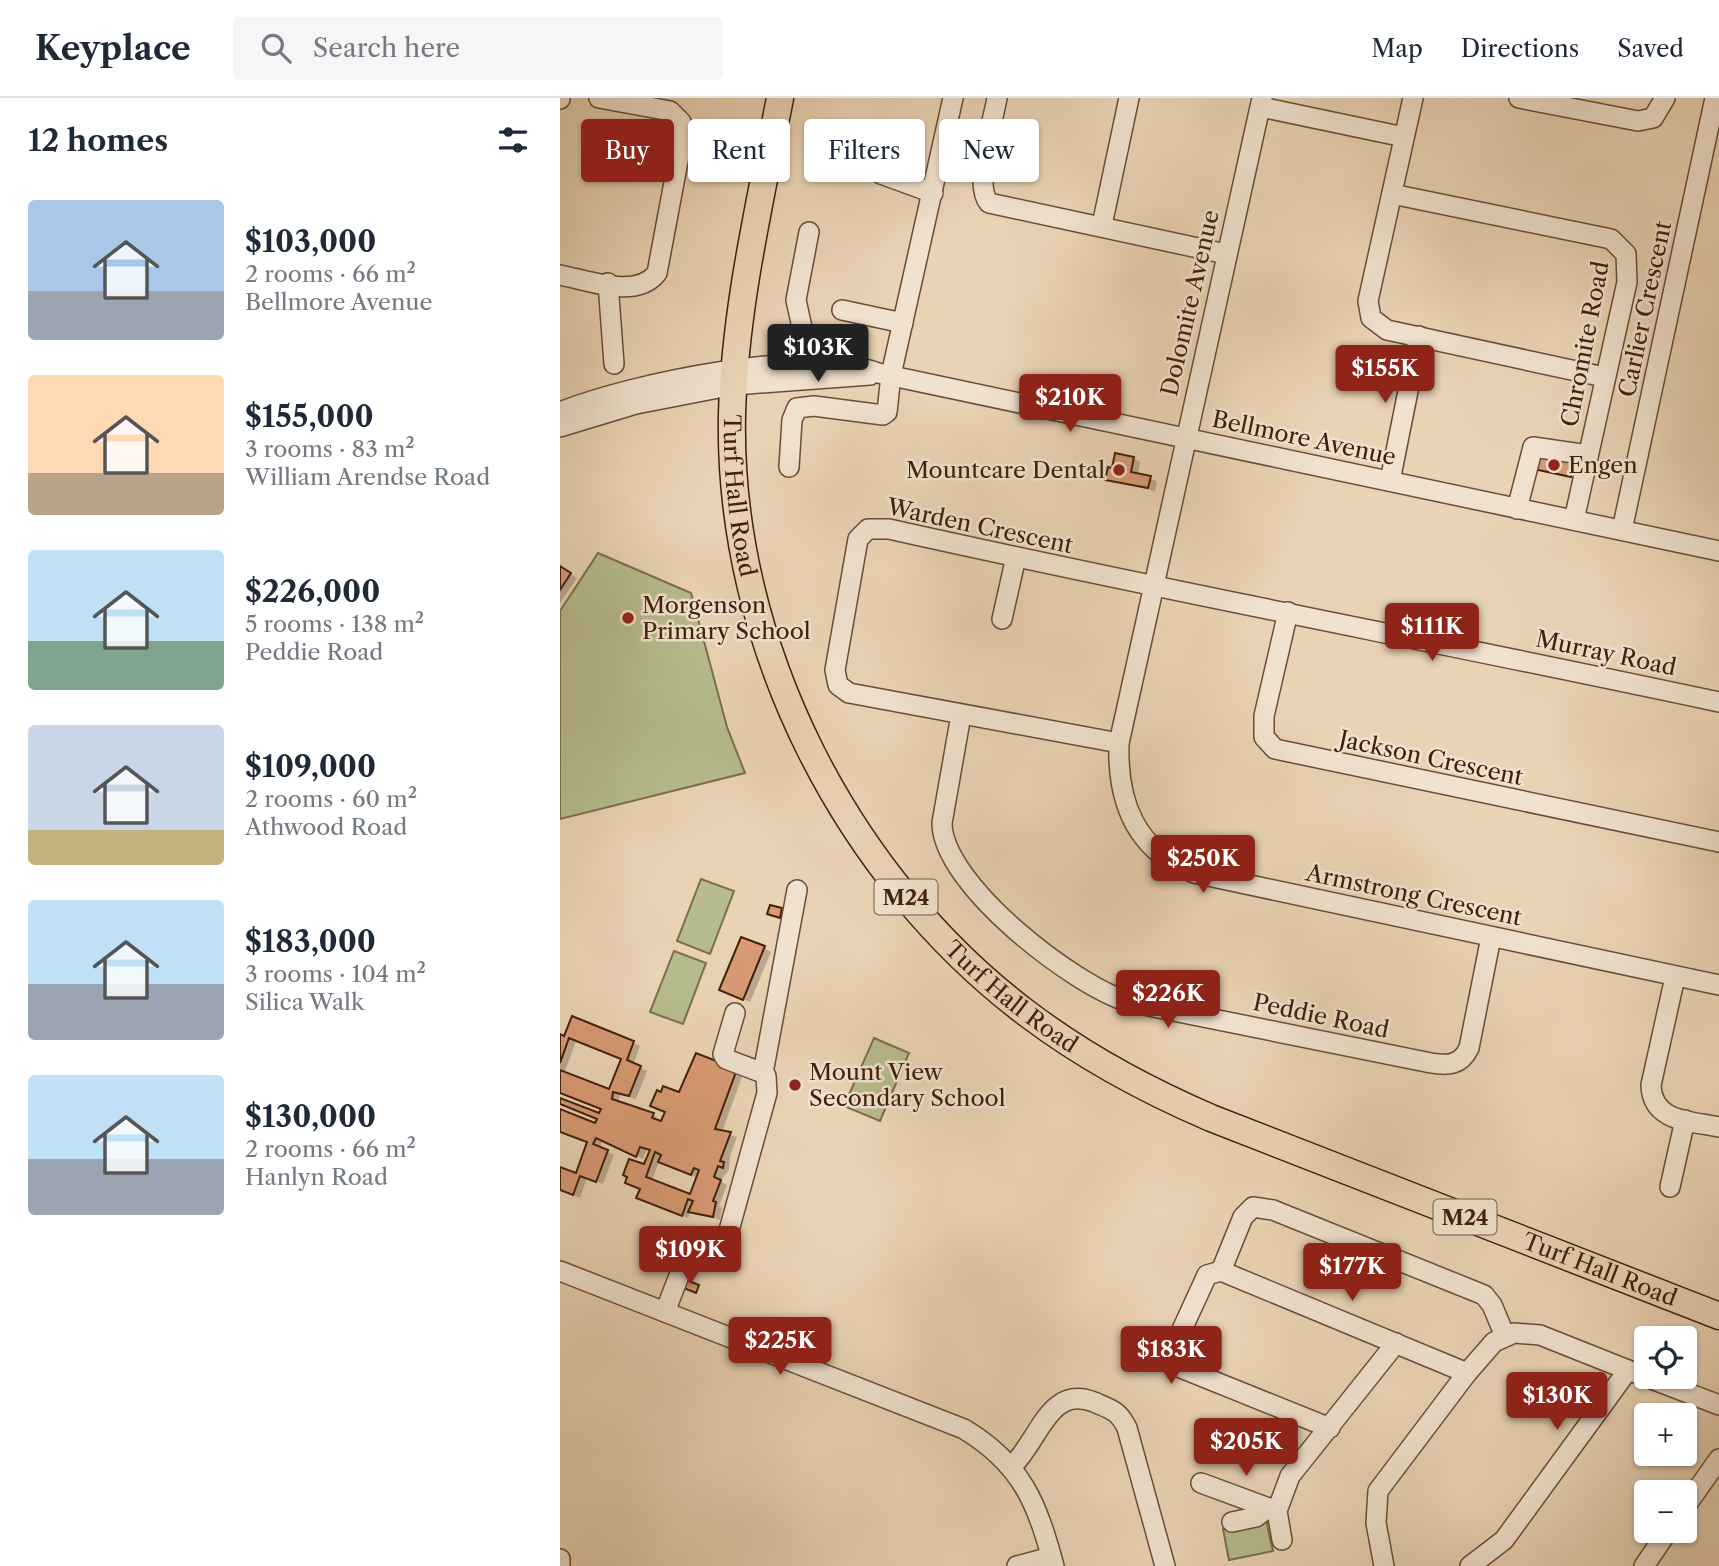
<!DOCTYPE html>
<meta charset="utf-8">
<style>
:root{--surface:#fff;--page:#f6f6f7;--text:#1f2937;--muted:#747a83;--line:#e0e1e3;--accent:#8f2418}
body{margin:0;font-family:"Libre Caslon Text",serif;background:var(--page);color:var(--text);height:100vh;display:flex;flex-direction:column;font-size:26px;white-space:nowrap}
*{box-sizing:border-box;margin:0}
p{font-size:23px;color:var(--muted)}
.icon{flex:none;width:38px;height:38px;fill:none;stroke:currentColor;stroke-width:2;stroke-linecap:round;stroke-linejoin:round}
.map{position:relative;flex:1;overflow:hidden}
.panel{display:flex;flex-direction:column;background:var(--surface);width:560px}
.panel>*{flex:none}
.banner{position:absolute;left:21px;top:21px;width:665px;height:63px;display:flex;gap:14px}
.buttons{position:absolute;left:1074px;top:1228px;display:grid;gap:14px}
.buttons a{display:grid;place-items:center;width:63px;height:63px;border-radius:7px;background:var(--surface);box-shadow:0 2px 5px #0004;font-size:35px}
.price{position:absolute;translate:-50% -60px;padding:0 16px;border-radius:7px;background:var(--accent);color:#fff;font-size:23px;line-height:46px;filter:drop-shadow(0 2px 4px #0008)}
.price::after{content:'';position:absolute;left:50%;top:42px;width:21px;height:16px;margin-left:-10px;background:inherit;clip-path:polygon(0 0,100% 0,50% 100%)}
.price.current{background:#222;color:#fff}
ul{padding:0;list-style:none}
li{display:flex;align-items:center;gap:21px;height:175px;padding:0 28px}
li span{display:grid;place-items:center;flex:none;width:196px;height:140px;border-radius:7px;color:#555}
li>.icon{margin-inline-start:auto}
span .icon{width:84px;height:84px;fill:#fffc;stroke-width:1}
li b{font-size:30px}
h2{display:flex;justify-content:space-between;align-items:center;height:84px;padding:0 28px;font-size:30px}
.chip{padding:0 24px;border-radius:7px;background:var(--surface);box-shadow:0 2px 5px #0004;font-size:24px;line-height:63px}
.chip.current{background:var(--accent);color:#fff}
header{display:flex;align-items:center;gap:42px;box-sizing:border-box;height:98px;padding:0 35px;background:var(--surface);border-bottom:2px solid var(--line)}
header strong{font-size:33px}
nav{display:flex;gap:38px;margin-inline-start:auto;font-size:24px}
.search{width:490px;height:63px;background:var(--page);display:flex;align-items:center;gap:18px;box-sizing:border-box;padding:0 24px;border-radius:7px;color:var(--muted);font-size:26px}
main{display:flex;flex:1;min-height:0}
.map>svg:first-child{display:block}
.pitch{fill:#b6bc8d;stroke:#7b6e4c;stroke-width:2}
.shadow{fill:#0003;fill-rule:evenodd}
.building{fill:#d79a72;stroke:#40200b;stroke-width:2;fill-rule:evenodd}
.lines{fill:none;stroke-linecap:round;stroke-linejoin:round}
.minor-casing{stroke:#6a4d36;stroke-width:22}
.major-casing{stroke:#40200b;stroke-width:29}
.minor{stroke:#f1e2cf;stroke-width:19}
.major{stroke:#ead3b5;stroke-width:26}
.poi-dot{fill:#8f2418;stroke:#f1e2cf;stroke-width:2.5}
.labels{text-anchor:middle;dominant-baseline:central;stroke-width:5;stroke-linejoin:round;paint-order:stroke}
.shield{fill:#f1e2cf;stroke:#755a46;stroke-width:2}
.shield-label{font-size:21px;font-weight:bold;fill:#40200b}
.street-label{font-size:23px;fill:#40200b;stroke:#f1e2cf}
.poi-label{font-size:23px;fill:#40200b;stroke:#f1e2cf;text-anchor:start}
</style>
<header>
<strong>Keyplace</strong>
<div class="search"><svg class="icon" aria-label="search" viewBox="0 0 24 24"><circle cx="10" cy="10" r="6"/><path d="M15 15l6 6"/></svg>Search here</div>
<nav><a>Map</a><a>Directions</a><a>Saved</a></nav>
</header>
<main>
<section class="panel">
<h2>12 homes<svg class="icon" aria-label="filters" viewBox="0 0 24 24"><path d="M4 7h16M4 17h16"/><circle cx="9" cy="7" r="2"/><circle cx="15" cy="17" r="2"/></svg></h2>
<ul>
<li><span style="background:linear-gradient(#a9c7e8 65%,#9aa5b1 0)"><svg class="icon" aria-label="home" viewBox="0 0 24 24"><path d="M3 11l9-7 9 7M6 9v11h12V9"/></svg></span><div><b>$103,000</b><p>2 rooms · 66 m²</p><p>Bellmore Avenue</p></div></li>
<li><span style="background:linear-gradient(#ffd9b3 70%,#b9a48a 0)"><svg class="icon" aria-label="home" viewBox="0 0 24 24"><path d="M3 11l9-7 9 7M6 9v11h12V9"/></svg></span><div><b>$155,000</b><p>3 rooms · 83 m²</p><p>William Arendse Road</p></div></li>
<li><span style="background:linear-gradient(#bfe0f5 65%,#7fa58c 0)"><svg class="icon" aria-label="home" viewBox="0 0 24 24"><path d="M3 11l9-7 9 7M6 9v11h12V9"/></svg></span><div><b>$226,000</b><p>5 rooms · 138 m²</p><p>Peddie Road</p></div></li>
<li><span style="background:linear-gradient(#c9d6e8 75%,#c2b280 0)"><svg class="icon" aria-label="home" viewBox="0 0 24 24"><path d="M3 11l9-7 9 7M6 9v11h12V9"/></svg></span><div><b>$109,000</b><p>2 rooms · 60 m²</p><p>Athwood Road</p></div></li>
<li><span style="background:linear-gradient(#bfe0f5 60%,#9aa5b1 0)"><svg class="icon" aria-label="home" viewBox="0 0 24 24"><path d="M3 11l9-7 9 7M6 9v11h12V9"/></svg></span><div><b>$183,000</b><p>3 rooms · 104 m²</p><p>Silica Walk</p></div></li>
<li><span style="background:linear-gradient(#bfe0f5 60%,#9aa5b1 0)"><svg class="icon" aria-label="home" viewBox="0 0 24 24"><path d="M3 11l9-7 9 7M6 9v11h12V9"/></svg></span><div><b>$130,000</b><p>2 rooms · 66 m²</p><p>Hanlyn Road</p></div></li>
</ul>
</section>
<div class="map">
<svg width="1159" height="1468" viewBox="0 0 1159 1468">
<rect width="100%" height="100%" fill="#ead3b5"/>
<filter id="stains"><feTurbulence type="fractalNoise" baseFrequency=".00286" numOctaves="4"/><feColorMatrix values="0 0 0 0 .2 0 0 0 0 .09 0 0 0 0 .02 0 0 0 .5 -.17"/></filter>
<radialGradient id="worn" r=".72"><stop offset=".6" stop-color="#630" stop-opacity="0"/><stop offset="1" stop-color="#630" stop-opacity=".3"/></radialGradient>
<!-- pitch -->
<g class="pitch">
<path d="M38,455L131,495L167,629L185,675L0,721V513Z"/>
<path d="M141,781L174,793L150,856L117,843Z"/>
<path d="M114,853L146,865L123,926L90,914Z"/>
<path d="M314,940L349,955L320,1023L284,1008Z"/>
<path d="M706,1422L713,1453L669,1462L663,1431Z"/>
</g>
<!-- shadow -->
<g class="shadow">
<path d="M573,360L580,364L578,377L597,383L595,393L547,381L554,372Z"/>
<path d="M0,469L17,480L0,505Z"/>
<path d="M204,850L211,854L190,904L168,895Z"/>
<path d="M13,921L80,948L73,967L87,973L76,1001L60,997L58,1005L93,1016L102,1026L137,957L183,976L162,1034L177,1039L170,1058L169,1072L160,1083L167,1087L159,1108L162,1110L160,1122L131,1113L128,1120L85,1103V1069L91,1053L87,1051L83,1061L43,1042L39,1050L54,1057L43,1086L27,1080L20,1100L0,1092V1071L17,1078L29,1045L0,1033V1013L36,1027L39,1021L0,1006V1002L40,1017L42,1012L0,995V938L5,940ZM16,943L62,961L50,994L4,976ZM99,1063L138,1080L131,1098L92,1083Z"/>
</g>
<!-- building -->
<g class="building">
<path d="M973,354L1014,364L1011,379L969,370Z"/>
<path d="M555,355L574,359L571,374L591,378L588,390L545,382L548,369L552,370Z"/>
<path d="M0,468L11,475L0,492Z"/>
<path d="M210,807L222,810L220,820L207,816Z"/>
<path d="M181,839L205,848L183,902L159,892Z"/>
<path d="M12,918L74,943L67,962L81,968L69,998L53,994L52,1001L94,1015L92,1020L101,1023L105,1014L90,1008L97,992L101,994L103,988L119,994L136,955L177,971L155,1031L171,1034L160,1063L164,1064L163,1070L158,1068L154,1079L161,1082L153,1103L156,1104L153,1119L128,1114L133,1103L128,1101L122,1118L76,1100L80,1091L65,1085L67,1079L63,1077L69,1061L84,1066L90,1052L80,1049L76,1059L36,1040L33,1046L48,1052L36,1084L20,1078L13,1097L0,1092V1069L16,1075L27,1044L0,1034V1011L35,1025L37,1021L0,1006V1000L39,1015L41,1011L0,995V972L49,991L61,961L9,940L0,965V936L4,938ZM95,1054L101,1057L98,1064L131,1077L134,1070L139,1072L130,1096L86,1079Z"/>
<path d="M124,1181L139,1187L136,1195L121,1189Z"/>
</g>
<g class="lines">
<defs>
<g id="minor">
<path d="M437,0C433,24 413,86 429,105L666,156"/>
<path d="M702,0L559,645C557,704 575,752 634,775L1159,887"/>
<path d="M853,0L808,203L811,220L827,232L1044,279"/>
<path d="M959,0L1078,23L1093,20L1105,0"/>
<path d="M0,1V0"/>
<path d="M701,9L844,39"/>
<path d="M321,76L373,95"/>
<path d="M832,96L1051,141L1066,156L1067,184L1014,422"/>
<path d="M542,127L569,0"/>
<path d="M249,134L236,202L250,266"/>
<path d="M0,177C28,182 76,202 97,175L122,42L121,24L110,13L39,0"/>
<path d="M48,185L54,266"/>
<path d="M282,212L343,225"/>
<path d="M0,314C70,286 248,248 318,275L1159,453"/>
<path d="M0,329L76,306L174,287L310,277"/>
<path d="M229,369L232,322L237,310L254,308L323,317L327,314L331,277L393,0"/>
<path d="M830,383L859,238"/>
<path d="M957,411L973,349L1028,357"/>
<path d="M1062,432L1155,0"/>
<path d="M728,514L704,618V639L715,651L1159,744"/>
<path d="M442,521L456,459"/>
<path d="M401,617L382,725C382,786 514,888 569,904L871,965C888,968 901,967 909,950L931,839"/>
<path d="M559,645L289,595L278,587L275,572L298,441L308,431H329C605,493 883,545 1159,604"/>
<path d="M1115,879L1091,987C1092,1024 1130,1023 1159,1029"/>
<path d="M203,975L237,792"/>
<path d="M1110,1089L1125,1022"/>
<path d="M0,1173L404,1331C462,1366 477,1405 494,1468"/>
<path d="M661,1173L683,1119L693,1109L713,1112L924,1197L932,1207L945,1238"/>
<path d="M105,1214L122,1170L160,1146L168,1136L207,995L206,978L203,975L166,961L163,956L175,915"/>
<path d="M1068,1272L1159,1307"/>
<path d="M770,1330L621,1270L614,1262V1249L647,1177L661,1173L907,1275"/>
<path d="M452,1368C479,1343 489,1286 534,1304C552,1312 558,1312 567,1330L605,1468"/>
<path d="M641,1385L717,1413"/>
<path d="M1125,1409L1159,1361"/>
<path d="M672,1424L696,1419L708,1410"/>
<path d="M722,1442L717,1413L730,1378L836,1245"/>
<path d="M0,1461V1468"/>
<path d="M457,1468L491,1459"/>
<path d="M824,1468L816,1425L818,1393L907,1275L934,1244L954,1235L980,1237L1068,1272L944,1442L910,1468"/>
<path d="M1084,1468L1108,1433"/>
</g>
<g id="major">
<path id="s1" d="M220,0C200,105 175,209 172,316C167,546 286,780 469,917C526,960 586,992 651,1020L1159,1218"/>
</g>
</defs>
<!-- minor casing -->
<use href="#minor" class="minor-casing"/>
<!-- major casing -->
<use href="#major" class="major-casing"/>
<!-- minor -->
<use href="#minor" class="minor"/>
<!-- major -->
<use href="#major" class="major"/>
</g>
<!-- markers -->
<g class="poi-dot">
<circle cx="994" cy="367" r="7"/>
<circle cx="559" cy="372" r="7"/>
<circle cx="68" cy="520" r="7"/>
<circle cx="235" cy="987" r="7"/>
</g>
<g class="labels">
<!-- shield labels -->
<g class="shield">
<rect x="314.5" y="781.5" width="63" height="35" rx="5"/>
<rect x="873.5" y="1101.5" width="63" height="35" rx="5"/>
</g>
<g class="shield-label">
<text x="346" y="799">M24</text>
<text x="905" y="1119">M24</text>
</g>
<!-- street labels -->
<g class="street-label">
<text transform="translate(630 205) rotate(-77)">Dolomite Avenue</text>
<text transform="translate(1085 211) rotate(-78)">Carlier Crescent</text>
<text transform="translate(1025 246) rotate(-79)">Chromite Road</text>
<text transform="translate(744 340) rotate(12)">Bellmore Avenue</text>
<text stroke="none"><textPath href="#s1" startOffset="402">Turf Hall Road</textPath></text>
<text transform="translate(420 428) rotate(12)">Warden Crescent</text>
<text transform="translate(1046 555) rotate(12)">Murray Road</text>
<text transform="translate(871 660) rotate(12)">Jackson Crescent</text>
<text transform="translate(854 797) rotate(12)">Armstrong Crescent</text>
<text stroke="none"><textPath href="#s1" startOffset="990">Turf Hall Road</textPath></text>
<text transform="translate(761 918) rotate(12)">Peddie Road</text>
<text stroke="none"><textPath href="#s1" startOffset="1642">Turf Hall Road</textPath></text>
</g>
<!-- poi labels -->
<g class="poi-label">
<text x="1008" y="367">Engen</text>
<text x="545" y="372" text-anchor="end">Mountcare Dental</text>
<text x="82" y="507">Morgenson<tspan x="82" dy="26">Primary School</tspan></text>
<text x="249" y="974">Mount View<tspan x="249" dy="26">Secondary School</tspan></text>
</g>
</g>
<rect width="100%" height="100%" filter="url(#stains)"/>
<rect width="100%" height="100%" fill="url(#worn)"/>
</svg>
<div class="buttons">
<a><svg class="icon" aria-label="locate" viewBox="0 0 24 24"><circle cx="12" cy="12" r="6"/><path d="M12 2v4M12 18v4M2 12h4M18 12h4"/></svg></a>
<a>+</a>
<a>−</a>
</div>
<b class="price current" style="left:258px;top:286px">$103K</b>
<b class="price" style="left:825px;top:307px">$155K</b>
<b class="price" style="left:510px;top:336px">$210K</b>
<b class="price" style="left:872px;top:565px">$111K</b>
<b class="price" style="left:643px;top:797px">$250K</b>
<b class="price" style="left:608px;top:932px">$226K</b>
<b class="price" style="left:130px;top:1188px">$109K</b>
<b class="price" style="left:792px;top:1205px">$177K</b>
<b class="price" style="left:220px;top:1279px">$225K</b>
<b class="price" style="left:611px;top:1288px">$183K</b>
<b class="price" style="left:997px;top:1334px">$130K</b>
<b class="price" style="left:686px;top:1380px">$205K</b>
<div class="banner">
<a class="chip current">Buy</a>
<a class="chip">Rent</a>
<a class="chip">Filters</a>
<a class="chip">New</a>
</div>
</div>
</main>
